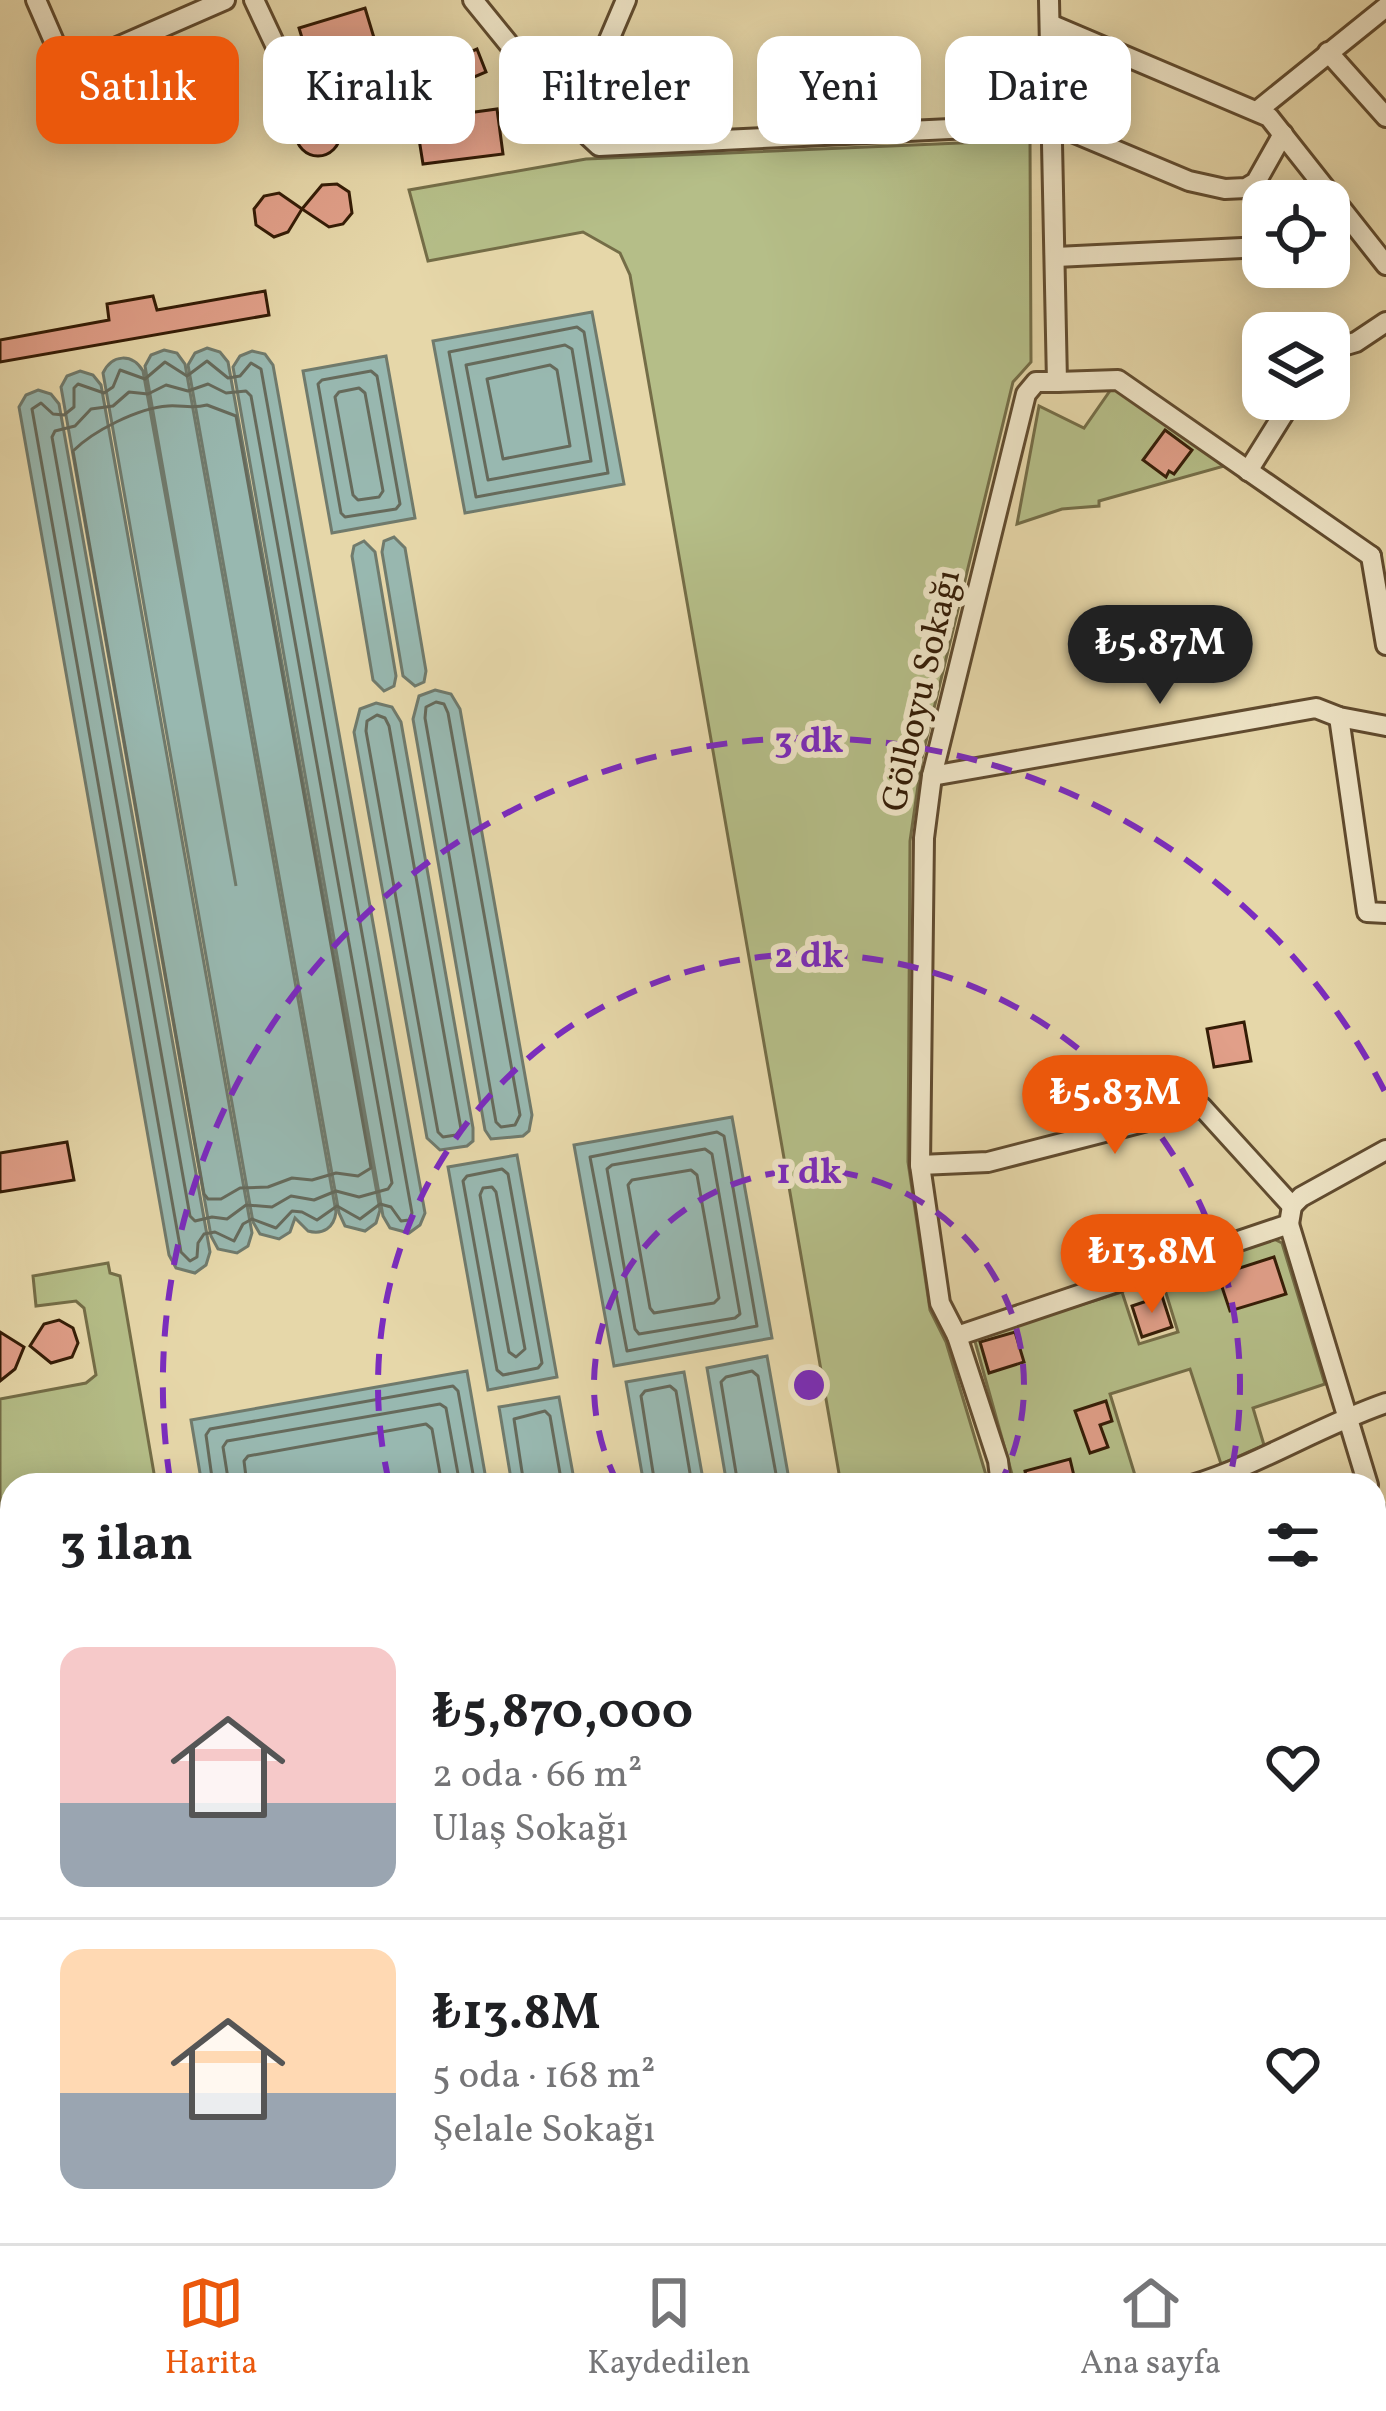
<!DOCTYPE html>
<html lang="tr">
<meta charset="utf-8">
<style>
:root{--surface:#fff;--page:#f6f6f6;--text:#202124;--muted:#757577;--line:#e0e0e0;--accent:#ea580c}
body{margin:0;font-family:Vollkorn,serif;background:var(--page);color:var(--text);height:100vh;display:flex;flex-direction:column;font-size:45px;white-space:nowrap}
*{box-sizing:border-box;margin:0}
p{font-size:39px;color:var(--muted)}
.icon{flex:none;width:66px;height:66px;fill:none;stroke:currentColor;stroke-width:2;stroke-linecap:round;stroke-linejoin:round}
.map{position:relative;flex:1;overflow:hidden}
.details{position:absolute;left:0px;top:1473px;width:1386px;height:771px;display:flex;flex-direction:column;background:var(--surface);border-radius:36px 36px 0 0;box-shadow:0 6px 30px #0003}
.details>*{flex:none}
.guide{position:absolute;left:36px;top:36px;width:1314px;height:108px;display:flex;gap:24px}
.buttons{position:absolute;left:1242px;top:180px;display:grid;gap:24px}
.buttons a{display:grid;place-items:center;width:108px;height:108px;border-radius:24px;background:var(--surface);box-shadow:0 6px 30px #0003;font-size:60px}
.price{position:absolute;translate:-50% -102px;padding:0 27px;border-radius:42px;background:var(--accent);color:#fff;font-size:39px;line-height:78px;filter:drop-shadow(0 3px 6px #0008)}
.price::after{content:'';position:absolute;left:50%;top:72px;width:36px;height:27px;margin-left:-18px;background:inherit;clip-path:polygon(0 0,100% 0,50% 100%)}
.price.selected{background:#222;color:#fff}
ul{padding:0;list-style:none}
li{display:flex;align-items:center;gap:36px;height:300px;padding:0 60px}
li+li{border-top:3px solid var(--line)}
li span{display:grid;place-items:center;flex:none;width:336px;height:240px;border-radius:24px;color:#555}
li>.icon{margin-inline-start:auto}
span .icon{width:144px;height:144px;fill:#fffc;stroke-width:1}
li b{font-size:51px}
h2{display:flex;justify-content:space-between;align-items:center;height:144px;padding:0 60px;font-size:51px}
.tag{padding:0 42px;border-radius:24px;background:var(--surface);box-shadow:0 6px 30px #0003;font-size:42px;line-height:108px}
.tag.selected{background:var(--accent);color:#fff}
.tabs{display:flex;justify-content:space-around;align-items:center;height:168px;border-top:3px solid var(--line);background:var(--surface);font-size:33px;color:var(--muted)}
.tabs a{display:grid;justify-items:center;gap:6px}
.tabs .selected{color:var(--accent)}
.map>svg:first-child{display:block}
.green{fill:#b5be88;stroke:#746d47;stroke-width:3}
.water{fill:#98b8b0;stroke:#707a6c;stroke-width:3}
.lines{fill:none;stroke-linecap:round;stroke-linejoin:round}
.shore{stroke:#666a5b;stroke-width:3}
.building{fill:#e19f89;stroke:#341c06;stroke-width:3}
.street-casing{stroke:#604b2f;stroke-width:24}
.primary-casing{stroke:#341c06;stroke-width:36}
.street{stroke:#efe5c7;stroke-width:18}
.primary{stroke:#e6d7a9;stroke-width:30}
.ring{fill:none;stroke:#7b2cbf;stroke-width:6;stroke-dasharray:21 15}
.labels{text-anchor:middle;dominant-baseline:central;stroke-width:12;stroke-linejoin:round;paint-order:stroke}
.street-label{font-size:36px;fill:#341c06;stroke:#efe5c7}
.centre{fill:#7b2cbf;stroke:#efe5c7;stroke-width:6}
.ring-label{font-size:36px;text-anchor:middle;font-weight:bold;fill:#7b2cbf;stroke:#efe5c7;stroke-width:12;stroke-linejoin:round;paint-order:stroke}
</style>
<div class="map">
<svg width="1386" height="2243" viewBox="0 0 1386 2243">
<rect width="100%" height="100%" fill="#e6d7a9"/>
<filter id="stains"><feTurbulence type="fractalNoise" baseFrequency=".00167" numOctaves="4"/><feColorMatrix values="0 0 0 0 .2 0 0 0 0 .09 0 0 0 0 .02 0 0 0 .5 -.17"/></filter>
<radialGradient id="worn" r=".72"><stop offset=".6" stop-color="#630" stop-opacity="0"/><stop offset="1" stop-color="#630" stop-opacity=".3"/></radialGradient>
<!-- green -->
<g class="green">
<path d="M1030,140L1031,362L1013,382L922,758L910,841L908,1162L930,1310L946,1342L989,1485H841L630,275L620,253L583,232L428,261L409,190L586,159Z"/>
<path d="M1114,385L1228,465L1099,501V506L1062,509L1017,524L1039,406L1084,428Z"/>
<path d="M1270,1237L1282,1243L1325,1384L1253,1408L1264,1445L1221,1464L1190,1369L1110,1394L1138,1485H1015L974,1338L1122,1292L1139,1344L1178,1332L1161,1277Z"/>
<path d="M108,1263L110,1273L120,1276L156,1485H12V1537L0,1539V1399L86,1383L96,1375L84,1308L76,1301L36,1306L33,1276Z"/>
<path d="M1374,1528L1386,1573V1699L1374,1706Z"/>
<path d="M12,1777V1953L0,1954V1779Z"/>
<path d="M1386,1866V2114L1374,2111V1867Z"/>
<path d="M12,2230V2232H214L210,2243H0V2234Z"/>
<path d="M314,2232H1304L1302,2243H316Z"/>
</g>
<!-- water -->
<g class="water">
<path d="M592,312L624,484L465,513L433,341Z"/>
<path d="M207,348L220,352L228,362L380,1210L376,1223L365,1231L345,1226L339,1213L188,365L195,353Z"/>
<path d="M164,350L177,353L185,364L336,1212C334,1228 323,1235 308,1231L295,1218L290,1232L279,1239L260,1234L253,1222L103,373C112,354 132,353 143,371L236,886L145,366L151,355Z"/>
<path d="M252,351L265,354L273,365L425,1213L420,1225L409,1233L390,1228L383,1216L233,367L240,356Z"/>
<path d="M386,356L415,518L332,533L303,371Z"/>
<path d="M80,371L93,375L101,385L252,1233L248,1246L237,1253L218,1249L211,1236L61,387L67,376Z"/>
<path d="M38,390L51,394L59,404L210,1252L206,1265L195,1273L176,1268L169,1255L19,407L26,395Z"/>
<path d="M394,537L405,548L426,671L424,682L415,686L403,676L382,552L384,541Z"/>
<path d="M364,541L375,552L396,676L394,686L384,691L373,680L352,556L354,546Z"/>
<path d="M435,690L451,694L460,709L532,1115L529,1131L523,1136L491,1139L485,1130L413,719L419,696Z"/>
<path d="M376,703L392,707L401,722L473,1128V1141L467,1146L440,1150L427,1138L354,732L360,709Z"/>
<path d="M732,1117L772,1338L614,1366L574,1145Z"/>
<path d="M517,1155L557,1377L488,1390L448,1167Z"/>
<path d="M767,1356L790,1485H727L707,1368Z"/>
<path d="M467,1371L487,1485H202L191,1420Z"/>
<path d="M684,1372L704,1485H644L626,1382Z"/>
<path d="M559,1397L575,1485H512L499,1407Z"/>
</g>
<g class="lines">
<!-- shore -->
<g class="shore">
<path d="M577,327L584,332L608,473L476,497L449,352Z"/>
<path d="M565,345L572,349L591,461L488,480L466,365Z"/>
<path d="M207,361L228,378L240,376L251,363L261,369L412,1213L409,1220L401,1221L391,1207L380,1204L360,1219L337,1206L317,1220L302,1212L292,1211L276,1228L252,1219L243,1224L234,1241L215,1232L204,1234L198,1243L197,1257L190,1261L181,1252L32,409L41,403L53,414L64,415L74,407V388L78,384L104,393L113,387L120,370L145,379L165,362L187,376Z"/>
<path d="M550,365L557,370L570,446L503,459L487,379Z"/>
<path d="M371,371L377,376L400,504L396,509L345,517L341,513L318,384L322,380Z"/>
<path d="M208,384L226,393L246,391L251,396L392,1183L388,1189L359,1197L336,1191L314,1200L291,1196L272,1207L246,1205L227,1219L212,1217L195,1221L190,1216L52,437L55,431L75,426L91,409L113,406L129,392L148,394L166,385L188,391Z"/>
<path d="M359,388L365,393L383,491L379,497L358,500L353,495L335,397L339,392Z"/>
<path d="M207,405L236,416L371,1168L358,1176L336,1173L312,1180L292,1178L268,1187L240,1188L221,1199H208L204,1194L73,451C93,431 138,408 168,406C182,405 192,409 207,405Z"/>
<path d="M436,702L444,704L448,713L520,1115L515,1125L501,1127L496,1122L425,718L426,707Z"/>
<path d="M377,715L385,718L389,726L461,1129L456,1135L443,1137L438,1132L366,731L367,721Z"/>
<path d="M717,1132L724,1136L757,1326L627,1351L590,1157Z"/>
<path d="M705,1149L712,1154L740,1314L735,1318L639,1334L635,1329L607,1169L612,1165Z"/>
<path d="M502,1169L508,1174L542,1363L538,1368L503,1375L497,1370L463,1181L467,1176Z"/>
<path d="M691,1170L697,1175L719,1298L714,1303L654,1313L650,1308L628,1185L632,1180Z"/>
<path d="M492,1187L496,1192L525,1349L516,1357L509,1352L480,1195L483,1188Z"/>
<path d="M213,1485L206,1435L210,1429L453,1386L458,1391L475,1485"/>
<path d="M229,1485L223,1447L227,1441L440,1404L446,1408L460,1485"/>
<path d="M247,1485L244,1461L248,1456L426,1424L432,1429L442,1485"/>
<path d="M524,1485L514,1419L545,1411L550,1416L562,1485"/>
<path d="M655,1485L641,1396L645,1391L670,1386L676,1391L692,1485"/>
<path d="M738,1485L721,1382L726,1377L752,1371L758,1376L778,1485"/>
</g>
</g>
<!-- building -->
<g class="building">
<path d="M365,8L378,51L312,71L299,28Z"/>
<path d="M477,49L486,72L406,106L397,83Z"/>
<path d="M497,109L503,154L423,164L416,120Z"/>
<circle cx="318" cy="134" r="22"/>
<path d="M337,184L349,192L352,213L343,224L329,227L302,209L322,185Z"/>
<path d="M279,193L302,209L288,232L274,237L256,225L254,209L264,196Z"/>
<path d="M265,291L269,315L0,362V340L109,320L107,304L153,296L157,310Z"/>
<path d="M1165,430L1192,450L1174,474L1169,471L1166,477L1143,460Z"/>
<path d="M1244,1022L1251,1061L1214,1067L1207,1029Z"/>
<path d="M67,1142L74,1180L0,1192V1153Z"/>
<path d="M1274,1257L1286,1294L1230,1311L1218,1275Z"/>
<path d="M1162,1296L1172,1327L1142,1337L1132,1306Z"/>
<path d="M59,1320L73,1328L78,1343L72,1357L51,1363L30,1346L44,1324Z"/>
<path d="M0,1332L24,1347L15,1369L0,1381Z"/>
<path d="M1015,1332L1024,1362L989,1373L980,1342Z"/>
<path d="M1106,1401L1112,1421L1100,1425L1108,1447L1090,1453L1075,1411Z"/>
<path d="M1070,1459L1074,1476L1059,1480L1060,1485H1028L1025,1471Z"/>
</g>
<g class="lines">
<defs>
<g id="street">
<path d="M36,0L63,62L76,65L225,0"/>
<path d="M254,0L278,51"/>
<path d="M473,0L570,119L599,146L1053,124L1189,181L1225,189L1246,188L1256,182L1283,134"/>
<path d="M1050,24L1269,117L1386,265"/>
<path d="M1328,52L1386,117"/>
<path d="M1257,111L1386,7"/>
<path d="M570,119L585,96L626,0"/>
<path d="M1056,257L1263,247"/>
<path d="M1329,350L1356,342L1386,322"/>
<path d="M1057,382L1118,380L1371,556"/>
<path d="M1248,471L1293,399"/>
<path d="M1371,556L1386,645"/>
<path d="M1339,717L1367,912L1386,913"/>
<path d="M932,776L1316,708L1339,717L1386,726"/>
<path d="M920,1165L988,1162L1202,1107L1292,1206"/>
<path d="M1292,1206L1301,1197L1386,1150"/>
<path d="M1289,1224L1368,1485"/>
<path d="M957,1336L1289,1224L1292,1206"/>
<path d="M1001,1485L998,1461L957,1336L940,1303L920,1165L924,838L932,776L1026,394L1036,382H1057L1049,0"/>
<path d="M1192,1485C1259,1465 1319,1426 1386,1403"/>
<path d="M1374,1507L1386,1550"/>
</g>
<g id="primary">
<path d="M1374,1819L1386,1818"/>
<path d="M1374,1843L1386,1842"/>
<path d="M0,1991L12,1990"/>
</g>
</defs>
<!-- street casing -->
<use href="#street" class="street-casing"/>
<!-- primary casing -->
<use href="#primary" class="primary-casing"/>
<!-- street -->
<use href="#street" class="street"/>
<!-- primary -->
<use href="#primary" class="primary"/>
</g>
<!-- distance rings -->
<g class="ring">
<path d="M618 1484A215 215 0 1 1 1000 1484"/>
<path d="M389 1482A431 431 0 1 1 1229 1482"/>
<path d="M170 1480A646 646 0 0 1 1385 1092"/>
</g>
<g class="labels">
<!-- street labels -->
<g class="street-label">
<text transform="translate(923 691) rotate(-77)">Gölboyu Sokağı</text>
</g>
</g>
<circle cx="809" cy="1385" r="18" class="centre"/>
<g class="ring-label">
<text x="809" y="752">3 dk</text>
<text x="809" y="967">2 dk</text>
<text x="809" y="1183">1 dk</text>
</g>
<rect width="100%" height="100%" filter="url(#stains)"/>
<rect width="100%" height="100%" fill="url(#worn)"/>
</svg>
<div class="buttons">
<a><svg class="icon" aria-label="locate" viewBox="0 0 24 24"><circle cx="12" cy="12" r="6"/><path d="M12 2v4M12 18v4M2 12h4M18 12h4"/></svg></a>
<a><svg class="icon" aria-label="layers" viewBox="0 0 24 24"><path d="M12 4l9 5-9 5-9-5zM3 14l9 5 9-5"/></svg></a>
</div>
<b class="price selected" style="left:1160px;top:707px">₺5.87M</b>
<b class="price" style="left:1115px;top:1157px">₺5.83M</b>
<b class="price" style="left:1152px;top:1316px">₺13.8M</b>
<div class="guide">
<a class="tag selected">Satılık</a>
<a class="tag">Kiralık</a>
<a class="tag">Filtreler</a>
<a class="tag">Yeni</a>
<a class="tag">Daire</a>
</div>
<section class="details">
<h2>3 ilan<svg class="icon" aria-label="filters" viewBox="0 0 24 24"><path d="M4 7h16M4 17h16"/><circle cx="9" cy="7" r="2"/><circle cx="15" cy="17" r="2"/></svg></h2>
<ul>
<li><span style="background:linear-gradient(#f6c9c9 65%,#9aa5b1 0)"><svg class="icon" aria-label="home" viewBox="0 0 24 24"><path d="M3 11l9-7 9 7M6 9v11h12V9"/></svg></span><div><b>₺5,870,000</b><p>2 oda · 66 m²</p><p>Ulaş Sokağı</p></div><svg class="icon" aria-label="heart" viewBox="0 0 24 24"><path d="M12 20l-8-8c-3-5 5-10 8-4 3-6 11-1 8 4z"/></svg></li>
<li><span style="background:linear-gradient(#ffd9b3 60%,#9aa5b1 0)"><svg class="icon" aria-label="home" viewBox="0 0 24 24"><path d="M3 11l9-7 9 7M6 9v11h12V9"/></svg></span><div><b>₺13.8M</b><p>5 oda · 168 m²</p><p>Şelale Sokağı</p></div><svg class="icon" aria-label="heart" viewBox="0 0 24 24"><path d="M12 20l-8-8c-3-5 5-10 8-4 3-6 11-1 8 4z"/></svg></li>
</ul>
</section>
</div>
<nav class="tabs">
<a class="selected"><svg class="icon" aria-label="map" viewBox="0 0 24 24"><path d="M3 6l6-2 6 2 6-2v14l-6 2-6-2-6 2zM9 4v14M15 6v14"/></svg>Harita</a>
<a><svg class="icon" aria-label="saved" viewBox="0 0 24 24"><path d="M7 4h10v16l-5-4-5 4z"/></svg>Kaydedilen</a>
<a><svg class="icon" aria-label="home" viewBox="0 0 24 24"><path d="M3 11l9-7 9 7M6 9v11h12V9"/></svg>Ana sayfa</a>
</nav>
